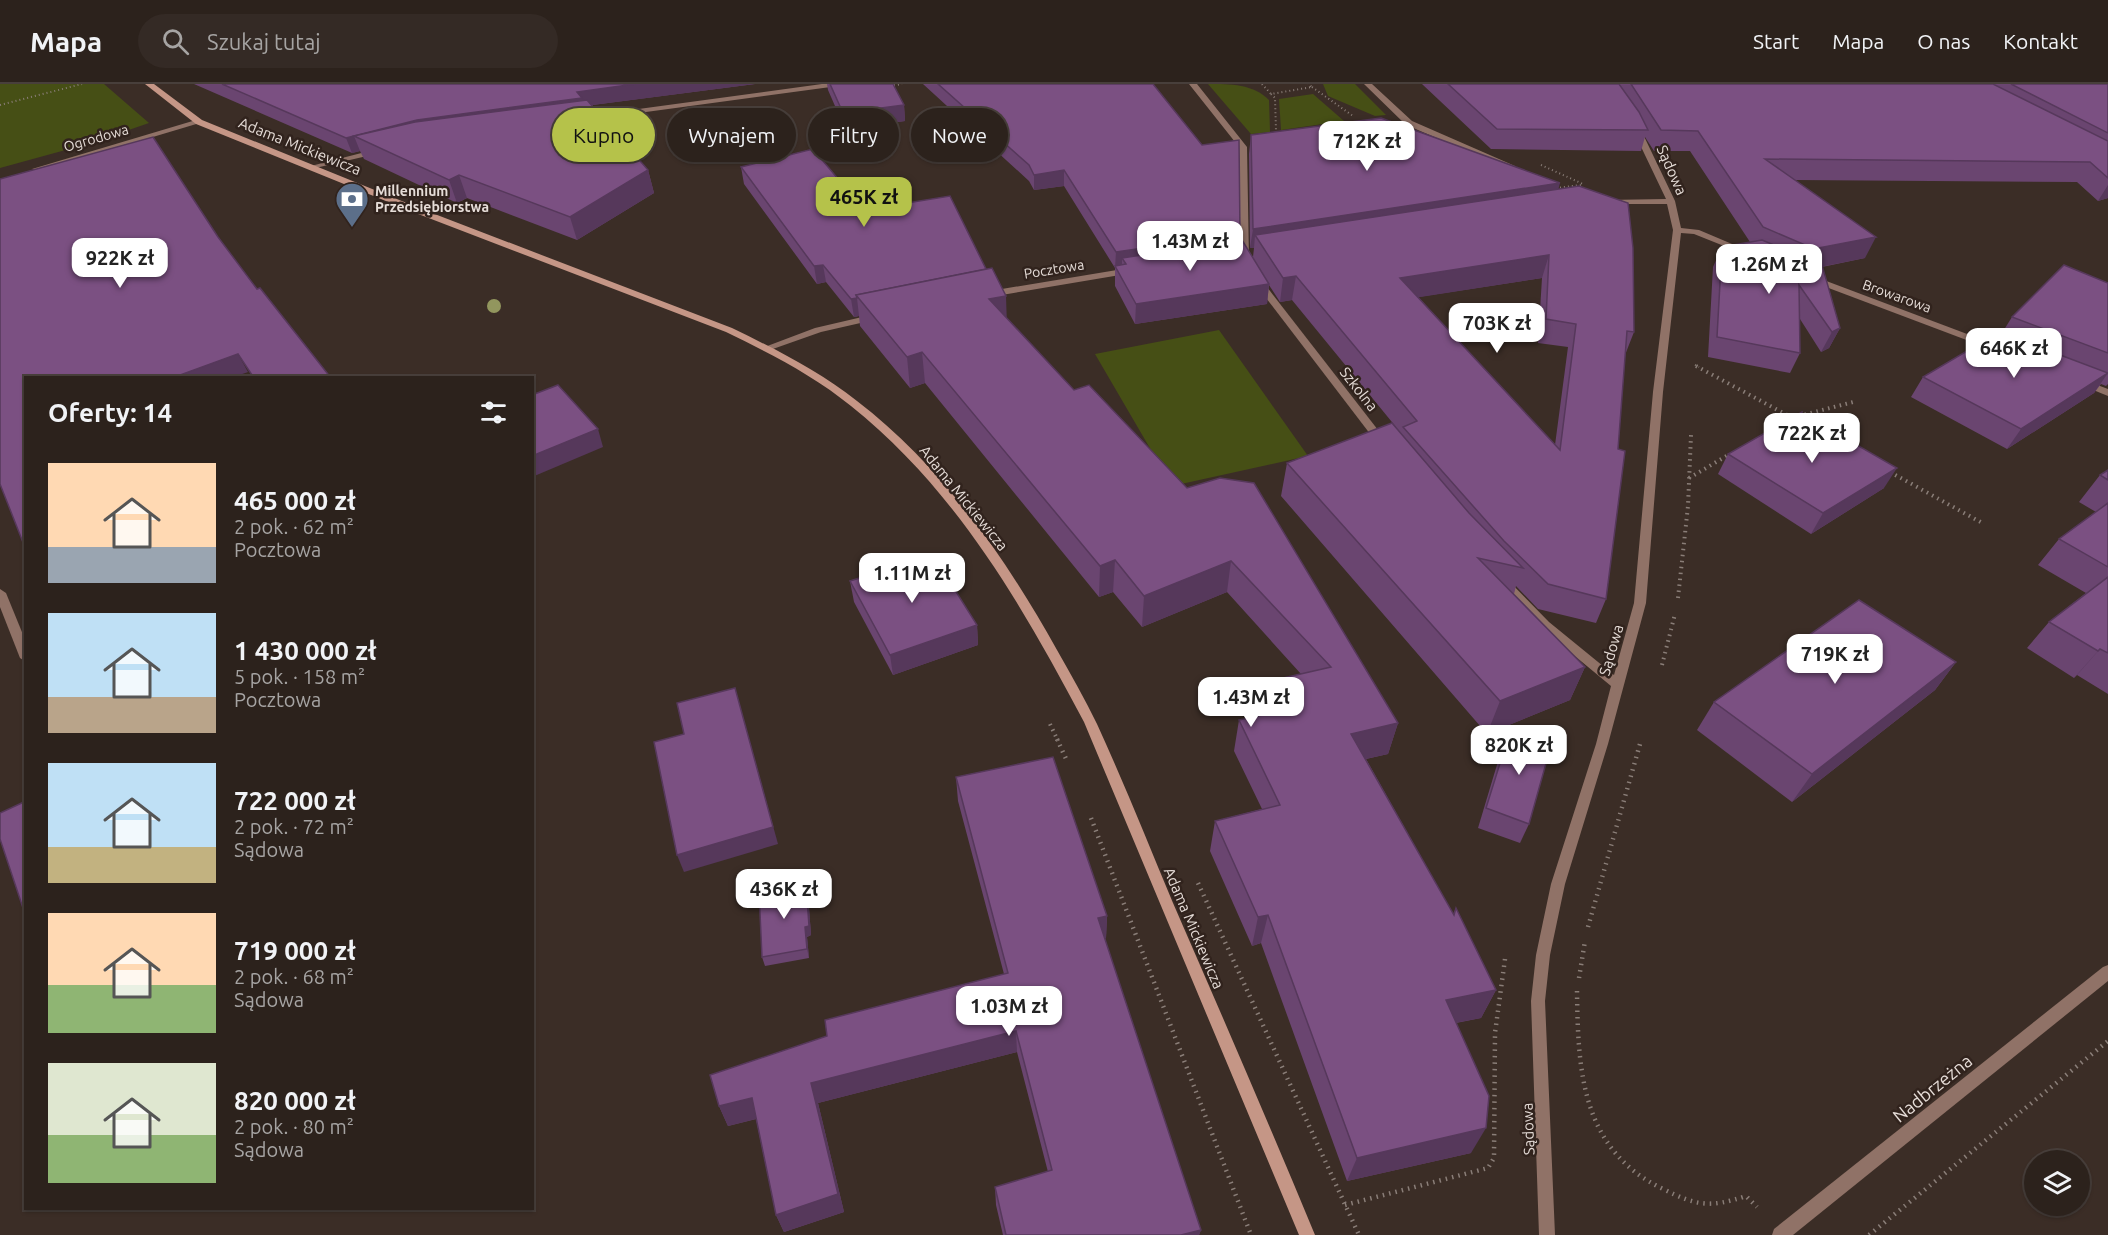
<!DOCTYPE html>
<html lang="pl">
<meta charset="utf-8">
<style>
:root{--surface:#2c221c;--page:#342a25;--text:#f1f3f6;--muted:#a6a4a3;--line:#483f3b;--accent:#b5c24a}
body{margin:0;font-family:Ubuntu,sans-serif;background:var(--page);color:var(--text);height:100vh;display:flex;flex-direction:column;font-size:22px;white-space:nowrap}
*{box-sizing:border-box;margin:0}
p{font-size:20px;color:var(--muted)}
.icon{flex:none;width:33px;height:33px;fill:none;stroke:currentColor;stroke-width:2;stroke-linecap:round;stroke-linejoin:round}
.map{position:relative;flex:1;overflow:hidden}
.drawer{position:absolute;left:24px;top:292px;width:510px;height:834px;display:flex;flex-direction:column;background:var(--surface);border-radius:0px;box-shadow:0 2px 4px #0004,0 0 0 2px var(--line)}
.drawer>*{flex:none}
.top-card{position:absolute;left:552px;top:24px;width:570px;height:54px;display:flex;gap:12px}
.controls{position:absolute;left:2024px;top:1066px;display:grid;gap:12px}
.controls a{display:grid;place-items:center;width:66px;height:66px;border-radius:50%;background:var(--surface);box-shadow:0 2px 4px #0004,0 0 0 2px var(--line);font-size:30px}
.price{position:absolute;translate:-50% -51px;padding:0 14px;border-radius:12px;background:#fff;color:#222;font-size:20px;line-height:39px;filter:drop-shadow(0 2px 3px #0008)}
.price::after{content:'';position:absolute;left:50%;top:36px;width:18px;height:14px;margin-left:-9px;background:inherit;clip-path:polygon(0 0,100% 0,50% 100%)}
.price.selected{background:var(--accent);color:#111}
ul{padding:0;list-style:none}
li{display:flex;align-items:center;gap:18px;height:150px;padding:0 24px}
li span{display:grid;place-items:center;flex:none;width:168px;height:120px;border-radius:0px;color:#555}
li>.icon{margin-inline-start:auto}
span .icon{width:72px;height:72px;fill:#fffc;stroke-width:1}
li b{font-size:26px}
h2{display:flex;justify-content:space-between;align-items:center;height:72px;padding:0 24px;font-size:26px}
.pill{padding:0 21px;border-radius:27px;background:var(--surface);box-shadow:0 2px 4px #0004,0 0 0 2px var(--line);font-size:21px;line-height:54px}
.pill.selected{background:var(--accent);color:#111}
header{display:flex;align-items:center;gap:36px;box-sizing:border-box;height:84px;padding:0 30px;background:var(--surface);border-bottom:2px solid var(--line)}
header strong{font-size:28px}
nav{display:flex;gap:33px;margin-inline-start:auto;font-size:21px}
.search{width:420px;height:54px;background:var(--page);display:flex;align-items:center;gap:15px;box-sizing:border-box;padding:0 21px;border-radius:33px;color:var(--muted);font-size:22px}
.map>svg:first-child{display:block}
.green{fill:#464f15}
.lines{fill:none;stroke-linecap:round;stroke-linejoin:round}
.path-far2{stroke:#8a7e78;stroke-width:2;stroke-dasharray:1 3;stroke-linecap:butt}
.path-far1{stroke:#8a7e78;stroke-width:4;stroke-dasharray:1.5 4.5;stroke-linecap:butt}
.path{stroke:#8a7e78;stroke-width:4.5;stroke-dasharray:1.5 5;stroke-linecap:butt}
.street{fill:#907267;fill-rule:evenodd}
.secondary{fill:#c59686;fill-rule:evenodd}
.tree{fill:#92965e}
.wall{fill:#6a4570;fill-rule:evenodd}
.shaded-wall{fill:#56385b}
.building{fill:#7b5082;stroke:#56385b;stroke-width:1.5;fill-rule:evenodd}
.labels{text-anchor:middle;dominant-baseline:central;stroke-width:5;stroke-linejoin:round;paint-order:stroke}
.far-street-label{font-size:14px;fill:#e6ddd8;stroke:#31231d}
.far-poi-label{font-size:14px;font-weight:bold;fill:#e6ddd8;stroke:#31231d;text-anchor:start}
.street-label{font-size:15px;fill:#e6ddd8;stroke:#31231d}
.near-street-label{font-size:18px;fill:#e6ddd8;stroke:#31231d}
</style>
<header>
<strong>Mapa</strong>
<div class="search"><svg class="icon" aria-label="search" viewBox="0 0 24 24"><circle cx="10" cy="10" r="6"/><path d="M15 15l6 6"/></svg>Szukaj tutaj</div>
<nav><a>Start</a><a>Mapa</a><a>O nas</a><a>Kontakt</a></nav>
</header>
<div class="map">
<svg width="2108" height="1151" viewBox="0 0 2108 1151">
<rect width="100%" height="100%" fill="#3b2d26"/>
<!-- green -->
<g class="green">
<path d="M0,0H104L149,39L91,59L0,84Z"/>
<path d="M1208,0C1231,0 1253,0 1269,16L1270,48L1251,50Z"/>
<path d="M1323,0H1355L1386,31L1375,32L1328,12Z"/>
<path d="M1313,10L1344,37L1281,46L1279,15Z"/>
<path d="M1219,246L1308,372L1172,402L1095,270Z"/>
</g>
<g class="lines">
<!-- path-far2 -->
<g class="path-far2">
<path d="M1262,0L1271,10L1312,3L1308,0"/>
<path d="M890,2L902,0"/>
<path d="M1312,3L1353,32"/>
<path d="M1271,10L1275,14L1276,47L1279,51"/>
<path d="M0,21L82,0"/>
<path d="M1541,81L1583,100"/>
<path d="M1556,104L1581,101"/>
<path d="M1695,281L1699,283"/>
</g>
<!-- path-far1 -->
<g class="path-far1">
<path d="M1696,282L1826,352"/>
<path d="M1799,332L1857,317"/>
<path d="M1890,388L1984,440"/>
<path d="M1689,394L1730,370"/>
<path d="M1678,514L1688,422L1691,351"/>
<path d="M1662,581L1675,530"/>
<path d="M1050,640L1058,657"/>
</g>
<!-- path -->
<g class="path">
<path d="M1057,655L1067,677"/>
<path d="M1091,734L1251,1151"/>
<path d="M1198,799L1359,1151"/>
<path d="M1588,843L1640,660"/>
<path d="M1579,894L1585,857"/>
<path d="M1577,907C1578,986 1581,1066 1663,1105C1697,1122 1710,1124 1746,1112L1757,1123"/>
<path d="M1345,1121L1488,1084L1494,1074L1495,949L1505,875"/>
<path d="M1869,1151L2108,957"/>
</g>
<!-- street -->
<g class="street">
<path d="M822,0H842L838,2L587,36L583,34L587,32Z"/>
<path d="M1189,0H1197L1247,63L1249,176H1243L1240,170L1239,63Z"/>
<path d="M1364,0H1372L1412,37L1515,82L1508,84L1406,41Z"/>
<path d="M196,36L203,38L39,87L32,85Z"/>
<path d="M1634,44L1641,46L1675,117L1681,144L1699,146L1751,168L1744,170L1694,150L1681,149L1663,308L1646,519L1608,660L1565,800L1550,871L1545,917L1555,1151H1539L1531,917L1536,871L1551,800L1596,660L1611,602L1541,544L1496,497L1498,494H1506L1549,538L1614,591L1634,519L1653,308L1673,146L1667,120H1606L1602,118L1606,116L1666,115L1633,46Z"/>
<path d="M377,65L381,67L380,69L311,85L307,83Z"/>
<path d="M1129,184L1133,187L1132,189L990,213L986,210L990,207Z"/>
<path d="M1813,192L1999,262L2001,264L1996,267L1993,266L1810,197L1809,195Z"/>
<path d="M1260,197L1263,198L1385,355V359H1377L1257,202L1256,200Z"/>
<path d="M875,230L878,231V235L821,248L770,266L767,267L762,264L815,244Z"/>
<path d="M2084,296L2108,305V312L2081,301L2079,299Z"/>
<path d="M0,505L6,509L26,558V578L20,574L0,523Z"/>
<path d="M2108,881V897L1793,1151H1772L1774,1145L2103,883Z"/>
</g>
<!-- secondary -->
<path class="secondary" d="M145,0H154L202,36L419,124L732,244C775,265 819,287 857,317C943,383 1005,473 1057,566C1071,591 1085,615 1097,640C1124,699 1148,759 1173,819C1221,929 1269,1040 1315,1151H1299L1084,638C1022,521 956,406 851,322C813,291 769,269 726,248L413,128L196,40Z"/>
</g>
<!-- trees -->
<circle class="tree" cx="494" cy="222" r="7"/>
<!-- wall -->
<g class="wall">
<path d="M194,0H755L592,21L648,86L654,109L577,156L467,114L457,119L364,75L360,67L352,69Z"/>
<path d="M827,0H893L904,21L905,37L845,45L828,6Z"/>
<path d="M923,0H1153L1239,157L1253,173L1254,164H1250L1249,70L1251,51L1559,105L1634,248L1625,271L1606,515L1596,539L1538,525L1516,502L1514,510L1585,583L1570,616L1487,650L1281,412L1287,379L1396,343L1292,216L1280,218L1269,201L1267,220L1135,240L1115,202V184L1064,102L1034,106L1029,97ZM1542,194L1538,259L1568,263L1555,361L1418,213Z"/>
<path d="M1422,0H2108V114L2098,117L2077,98L1795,96L1865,174L1822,183L1840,244L1829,264L1821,268L1800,235V269L1790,289L1708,273L1713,183L1722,163L1750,158L1690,67H1654L1645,53L1641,67L1491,65Z"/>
<path d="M741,83L1006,234L1074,306L1398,639L1388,670L1366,675L1453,830L1456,824L1496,906L1481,934L1456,939L1471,1069L1347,1097L1261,859L1252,862L1210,767L1215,737L1262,725L1234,667L1239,636L1257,632L1256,629L1261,599L1301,590L1227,508L1142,543L1113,508L1099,513L925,299L910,304L860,242L859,232L854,233L826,198L817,200L744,100Z"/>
<path d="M2108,199V300L2106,302L2101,300L2094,309L2007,365L1911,313L1923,293L2002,249L2012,233Z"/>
<path d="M1803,362L1884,404L1811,450L1718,390L1728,370Z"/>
<path d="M2108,386V610L2077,591L2074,594L2027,564L2049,538L2086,509L2038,481L2059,455L2096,428L2079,418L2100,391Z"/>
<path d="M850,497L977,541L978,561L893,591L854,518Z"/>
<path d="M1956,578L1935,606L1792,718L1697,646L1714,618Z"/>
<path d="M1511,644L1529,740L1520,759L1478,744L1502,664Z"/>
<path d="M956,693L1107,832L1106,854L1104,855L1201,1146L1199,1151H1003L996,1121L995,1103L1048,1088L1017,968L818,1019L844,1128L784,1148L776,1131L756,1035L728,1042L719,1022L827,952L1004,890L958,717Z"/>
<path d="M808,810L811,851L807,853L809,874L765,882L762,873Z"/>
</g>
<!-- shaded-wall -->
<g class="shaded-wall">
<path d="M635,0H755L354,52L360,67L352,69L346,54L417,36L577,8Z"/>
<path d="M904,21L905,37L845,45L843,29Z"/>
<path d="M648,86L654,109L577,156L570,133Z"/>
<path d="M1064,86V102L1034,106V91Z"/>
<path d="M459,91L467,114L457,119L449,96Z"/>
<path d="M1560,99L1555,118L1255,151L1254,164H1250L1253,145Z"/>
<path d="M2108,101V114L2098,117Z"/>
<path d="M1240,150L1238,166L1126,180L1122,174V183L1115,182V184L1116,168Z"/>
<path d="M1876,153L1865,174L1810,185L1819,167L1818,164Z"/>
<path d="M1549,171L1542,194L1395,217L1400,194Z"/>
<path d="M823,181L826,198L817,200L814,182Z"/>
<path d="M1296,192L1292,216L1280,218L1283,194Z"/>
<path d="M1269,200L1267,220L1135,240L1136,220Z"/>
<path d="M1006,212L1007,242L989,215Z"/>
<path d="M857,214L859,232L854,233L851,215Z"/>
<path d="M1840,244L1829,264L1821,268L1832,248Z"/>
<path d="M922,268L925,299L910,304L907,273Z"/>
<path d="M238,270L248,288L231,294H172Z"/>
<path d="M2108,289L2094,309L2007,365L2021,345Z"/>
<path d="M598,345L603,363L532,393V372Z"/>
<path d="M1897,384L1884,404L1811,450L1823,429Z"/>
<path d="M1115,476L1113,508L1099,513L1100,482Z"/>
<path d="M1231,477L1227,508L1142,543L1144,512Z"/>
<path d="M977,541L978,561L893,591L890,571Z"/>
<path d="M2100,565L2077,591L2074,594L2098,567Z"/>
<path d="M1956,578L1935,606L1792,718L1812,690Z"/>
<path d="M1585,583L1570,616L1487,650L1500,617Z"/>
<path d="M735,604L778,760L684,788L677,771Z"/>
<path d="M1398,639L1388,670L1343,680L1351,650Z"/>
<path d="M806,800L808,810L811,851L807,853L809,874L807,865L805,843Z"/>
<path d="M1268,831L1261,859L1252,862L1258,833Z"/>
<path d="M1107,832L1106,854L1097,856L1098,834Z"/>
<path d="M1496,906L1481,934L1433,943L1446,916Z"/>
<path d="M1016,947L1017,968L818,1019L844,1128L784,1148L776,1131L811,999Z"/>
<path d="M752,1014L760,1034L728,1042L719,1022Z"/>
<path d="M1486,1044L1471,1069L1347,1097L1357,1074Z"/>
<path d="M1201,1146L1199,1151H1181Z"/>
</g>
<!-- building -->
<g class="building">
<path d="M222,0H635L577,8L582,14L417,36L346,54Z"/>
<path d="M830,0H893L904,21L843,29Z"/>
<path d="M938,0H1153L1202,61L1239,56L1240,150L1116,168L1064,86L1034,91L1029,81Z"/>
<path d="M1448,0H1619L1639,28L1648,46L1497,45Z"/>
<path d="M1631,0H1993L2108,57V94L2090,78L1765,75L1876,153L1818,164L1819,167L1763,143L1698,47L1661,46Z"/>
<path d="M2011,0H2108V49Z"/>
<path d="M587,16L648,86L570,133L459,91L449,96L354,52L415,38Z"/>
<path d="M1381,34L1560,99L1253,145L1251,51Z"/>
<path d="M153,53L218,153L257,205L260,204L331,294H254L238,270L172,294H26V466L0,400V95Z"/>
<path d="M813,65L864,126L950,112L986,185L856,211L857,214L851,215L823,181L814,182L741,83Z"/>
<path d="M1579,102L1628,119L1633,164L1634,248L1627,247L1618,365L1625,367L1606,515L1548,500L1504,457L1403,343L1417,337L1296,192L1283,194L1255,151ZM1549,171L1546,235L1576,240L1560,366L1400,194Z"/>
<path d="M1242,156L1269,200L1136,220L1115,182L1126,180L1122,174Z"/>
<path d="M1762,156L1822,181L1840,244L1832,248L1799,201L1800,269L1717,253L1722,163Z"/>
<path d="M2064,181L2108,199V269L2012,233Z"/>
<path d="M992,184L1006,212L989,215L1074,306L1089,301L1187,404L1220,394L1254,399L1398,639L1351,650L1454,831L1456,824L1496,906L1446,916L1489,1012L1486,1044L1357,1074L1268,831L1258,833L1215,737L1280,721L1239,636L1266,630L1261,620L1271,617L1261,599L1331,583L1231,477L1144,512L1115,476L1100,482L922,268L907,273L856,211Z"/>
<path d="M1999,248L2108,289L2021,345L1923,293Z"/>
<path d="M558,301L598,345L532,372V311Z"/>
<path d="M1802,328L1803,362L1831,346L1897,384L1823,429L1728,370Z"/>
<path d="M1392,339L1469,429L1523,484L1478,474L1585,583L1500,617L1287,379Z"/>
<path d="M2108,386V396L2100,391Z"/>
<path d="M2108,419V483L2059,455Z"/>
<path d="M933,471L977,541L890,571L850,497Z"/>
<path d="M2108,493V569L2100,565L2098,567L2049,538Z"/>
<path d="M1859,516L1956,578L1812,690L1714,618Z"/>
<path d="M735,604L773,743L677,771L654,658L684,650L677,619Z"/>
<path d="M1511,644L1552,658L1529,740L1486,724Z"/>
<path d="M1053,673L1107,832L1098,834L1201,1146L1181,1151H1006L995,1103L1052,1086L1016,947L811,999L838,1110L776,1131L752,1014L719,1022L710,991L827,952L825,936L1008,889L956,693Z"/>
<path d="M26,717V833L0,755V729Z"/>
<path d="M806,800L809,842L805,843L807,865L762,873L759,807Z"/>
</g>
<!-- icons -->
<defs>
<symbol id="bank-pin" viewBox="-11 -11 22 30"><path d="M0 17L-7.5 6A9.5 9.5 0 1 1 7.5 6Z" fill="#5c6f8a" stroke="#31231d"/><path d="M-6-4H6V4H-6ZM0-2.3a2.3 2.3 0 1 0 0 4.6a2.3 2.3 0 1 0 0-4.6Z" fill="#fff"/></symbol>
</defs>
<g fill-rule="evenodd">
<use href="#bank-pin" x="333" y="96" width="38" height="52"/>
</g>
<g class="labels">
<!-- far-street labels -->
<g class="far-street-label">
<text transform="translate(96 54) rotate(-16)">Ogrodowa</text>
<text transform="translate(1054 185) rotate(-9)">Pocztowa</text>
<text transform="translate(1897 212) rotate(20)">Browarowa</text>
</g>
<!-- far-poi labels -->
<g class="far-poi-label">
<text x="375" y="107">Millennium<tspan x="375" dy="16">Przedsiębiorstwa</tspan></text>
</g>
<!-- street labels -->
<g class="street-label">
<text transform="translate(300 62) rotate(22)">Adama Mickiewicza</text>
<text transform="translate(1672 86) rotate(66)">Sądowa</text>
<text transform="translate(1359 305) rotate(52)">Szkolna</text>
<text transform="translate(964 414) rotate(51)">Adama Mickiewicza</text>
<text transform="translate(1611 566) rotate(-74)">Sądowa</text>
<text transform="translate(1194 844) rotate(67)">Adama Mickiewicza</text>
<text transform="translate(1528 1045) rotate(-92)">Sądowa</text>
</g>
<!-- near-street labels -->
<g class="near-street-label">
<text transform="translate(1932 1004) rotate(-39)">Nadbrzeżna</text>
</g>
</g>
</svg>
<div class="controls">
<a><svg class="icon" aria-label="layers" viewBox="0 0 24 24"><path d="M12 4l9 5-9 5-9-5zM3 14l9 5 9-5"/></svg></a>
</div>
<b class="price" style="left:1367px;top:88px">712K zł</b>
<b class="price selected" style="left:864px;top:144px">465K zł</b>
<b class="price" style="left:1190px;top:188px">1.43M zł</b>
<b class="price" style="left:120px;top:205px">922K zł</b>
<b class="price" style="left:1769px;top:211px">1.26M zł</b>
<b class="price" style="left:1497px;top:270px">703K zł</b>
<b class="price" style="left:2014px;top:295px">646K zł</b>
<b class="price" style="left:1812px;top:380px">722K zł</b>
<b class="price" style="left:912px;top:520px">1.11M zł</b>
<b class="price" style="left:1835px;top:601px">719K zł</b>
<b class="price" style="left:1251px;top:644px">1.43M zł</b>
<b class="price" style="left:1519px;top:692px">820K zł</b>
<b class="price" style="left:784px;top:836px">436K zł</b>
<b class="price" style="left:1009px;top:953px">1.03M zł</b>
<div class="top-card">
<a class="pill selected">Kupno</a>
<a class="pill">Wynajem</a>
<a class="pill">Filtry</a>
<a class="pill">Nowe</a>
</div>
<section class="drawer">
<h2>Oferty: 14<svg class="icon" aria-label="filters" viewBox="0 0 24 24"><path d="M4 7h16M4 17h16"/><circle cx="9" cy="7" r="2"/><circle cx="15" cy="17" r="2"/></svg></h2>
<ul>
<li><span style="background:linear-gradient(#ffd9b3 70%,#9aa5b1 0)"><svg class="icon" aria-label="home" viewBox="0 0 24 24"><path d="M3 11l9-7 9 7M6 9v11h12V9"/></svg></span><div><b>465 000 zł</b><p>2 pok. · 62 m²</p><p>Pocztowa</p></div></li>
<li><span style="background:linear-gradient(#bfe0f5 70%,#b9a48a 0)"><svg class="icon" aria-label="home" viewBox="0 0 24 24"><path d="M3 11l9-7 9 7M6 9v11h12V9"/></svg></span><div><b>1 430 000 zł</b><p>5 pok. · 158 m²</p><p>Pocztowa</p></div></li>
<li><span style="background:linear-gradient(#bfe0f5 70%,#c2b280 0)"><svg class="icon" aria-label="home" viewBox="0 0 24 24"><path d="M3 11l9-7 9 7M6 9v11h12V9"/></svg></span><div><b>722 000 zł</b><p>2 pok. · 72 m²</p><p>Sądowa</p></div></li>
<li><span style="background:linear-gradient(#ffd9b3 60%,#8fb573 0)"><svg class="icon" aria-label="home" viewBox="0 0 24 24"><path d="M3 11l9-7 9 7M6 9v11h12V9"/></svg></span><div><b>719 000 zł</b><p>2 pok. · 68 m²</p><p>Sądowa</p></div></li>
<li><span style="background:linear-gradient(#dfe7d0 60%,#8fb573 0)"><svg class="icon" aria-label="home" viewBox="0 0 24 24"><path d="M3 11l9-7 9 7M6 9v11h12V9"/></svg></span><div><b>820 000 zł</b><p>2 pok. · 80 m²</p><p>Sądowa</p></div></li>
</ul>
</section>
</div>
